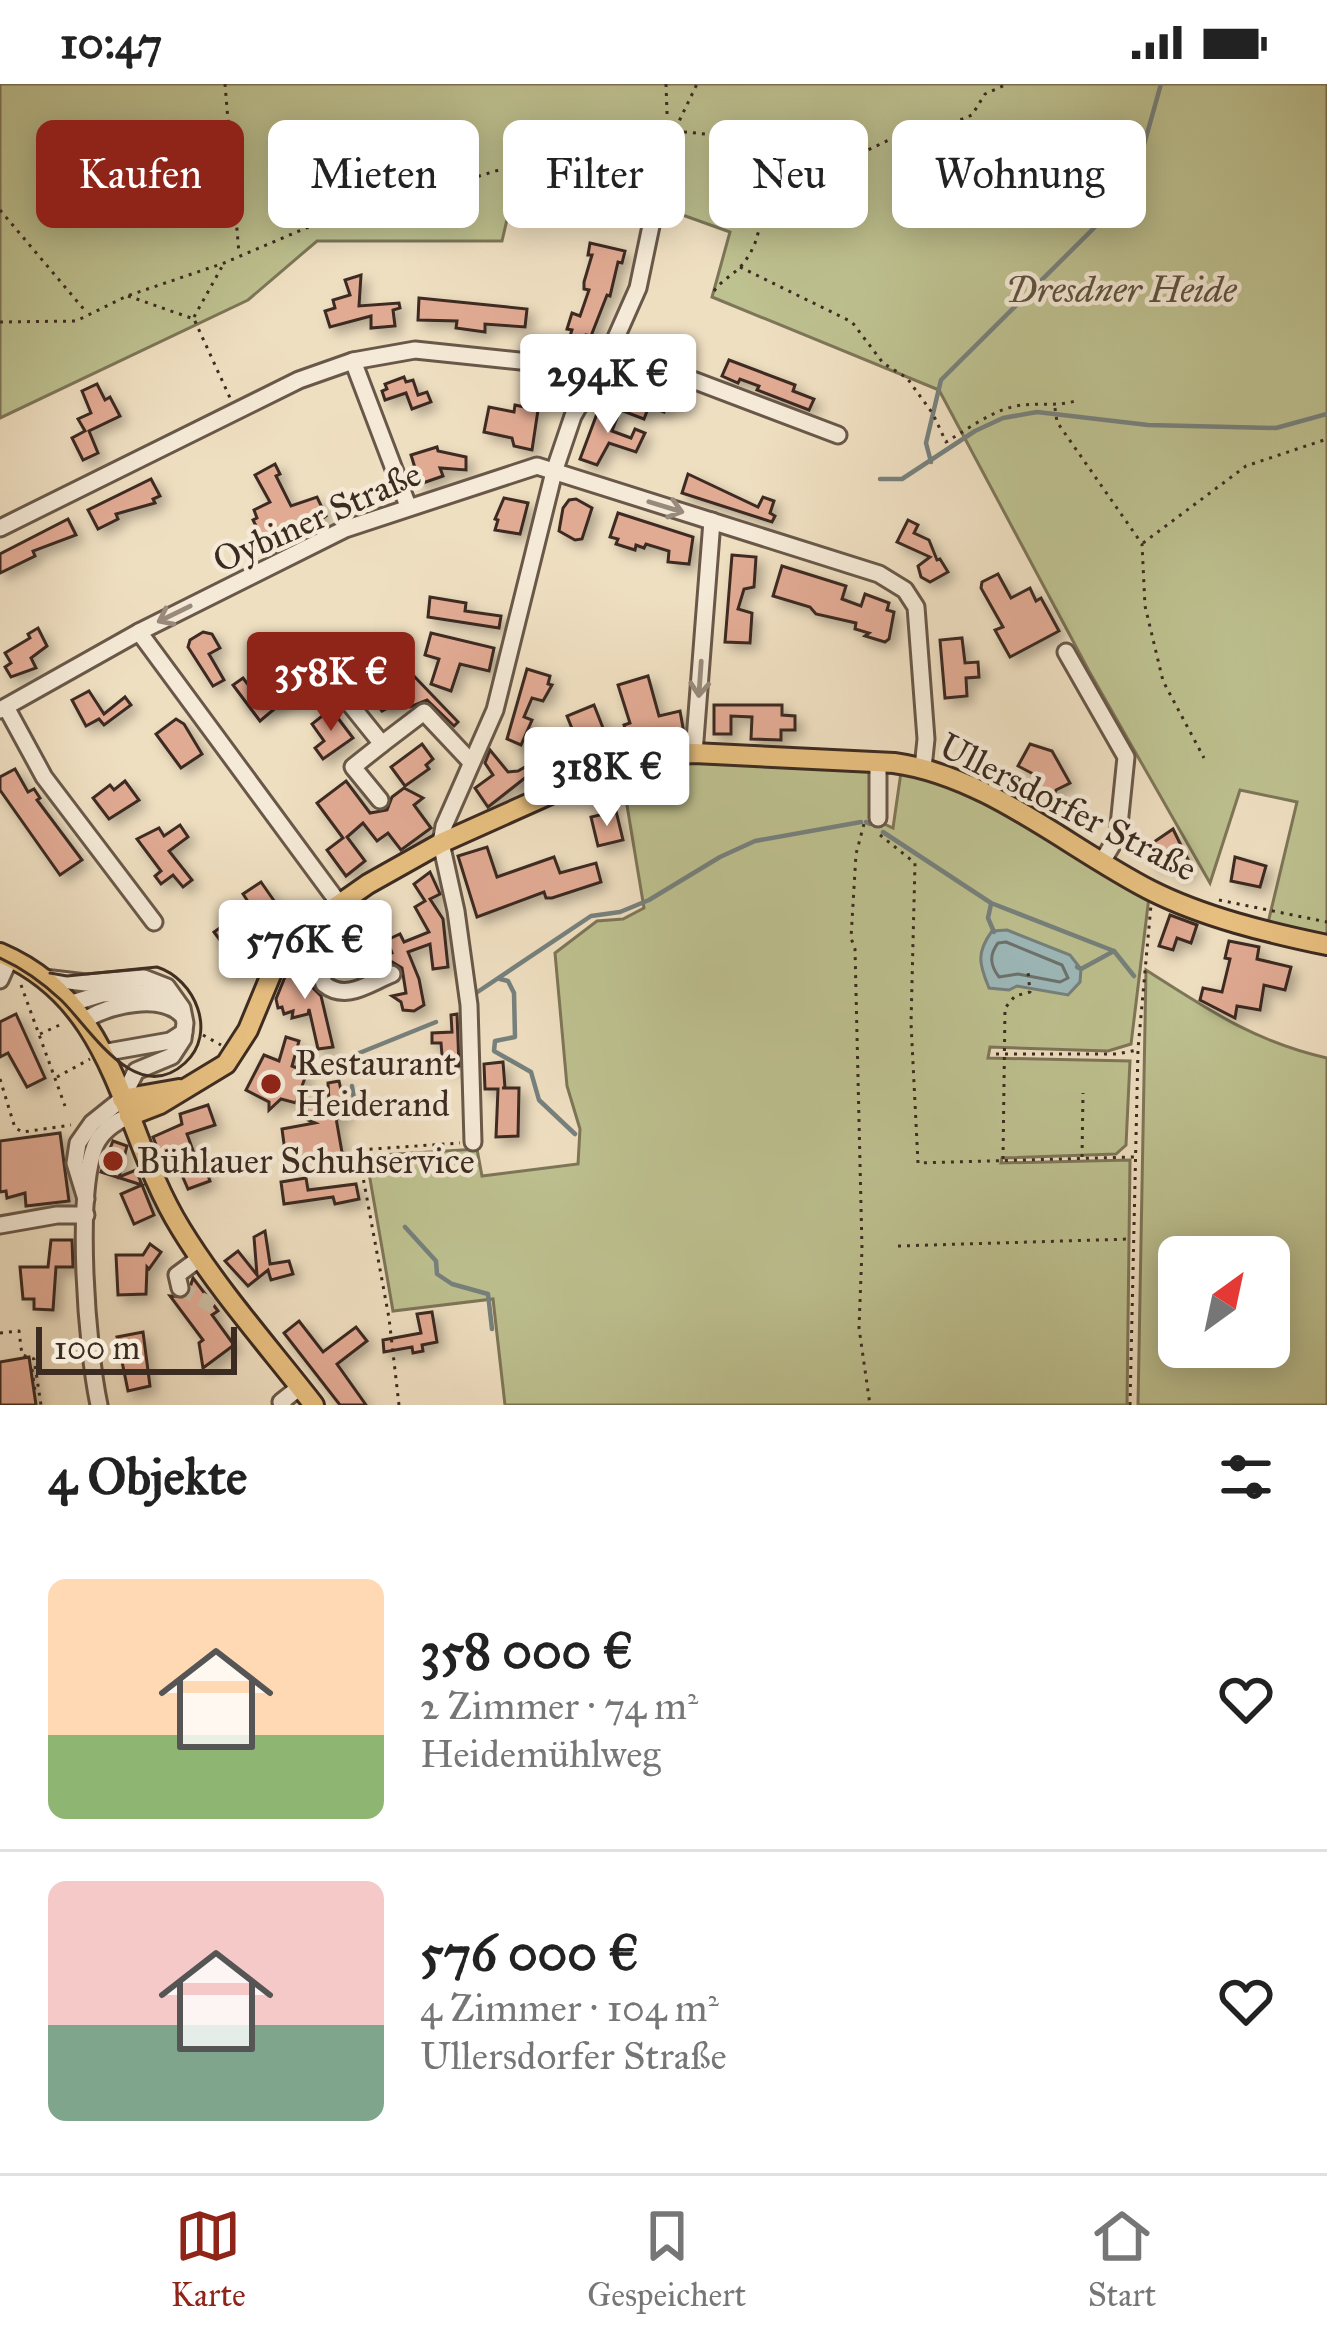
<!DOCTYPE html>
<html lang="de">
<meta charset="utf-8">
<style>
:root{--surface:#fff;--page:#f6f6f6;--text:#222;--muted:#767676;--line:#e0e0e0;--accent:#8f2418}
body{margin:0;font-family:"IM FELL Great Primer",serif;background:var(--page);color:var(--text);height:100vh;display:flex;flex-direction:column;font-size:45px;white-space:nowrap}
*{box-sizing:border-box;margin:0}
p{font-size:39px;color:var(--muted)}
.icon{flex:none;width:66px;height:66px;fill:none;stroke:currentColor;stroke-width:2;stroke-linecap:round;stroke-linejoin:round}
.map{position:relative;height:1321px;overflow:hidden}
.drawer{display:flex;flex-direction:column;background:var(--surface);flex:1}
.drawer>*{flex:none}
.banner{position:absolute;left:36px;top:36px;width:1257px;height:108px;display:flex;gap:24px}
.needle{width:78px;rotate:33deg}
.tools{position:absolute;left:1158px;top:1152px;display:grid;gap:24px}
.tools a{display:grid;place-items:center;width:132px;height:132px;border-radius:18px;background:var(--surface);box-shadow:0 6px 30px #0003;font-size:60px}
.scale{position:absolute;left:36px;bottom:30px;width:201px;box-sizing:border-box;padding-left:12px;border:6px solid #3c2b21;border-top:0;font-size:33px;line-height:42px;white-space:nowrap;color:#3c2b21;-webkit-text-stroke:9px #f5ead7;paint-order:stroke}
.price{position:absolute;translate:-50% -102px;padding:0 27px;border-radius:12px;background:#fff;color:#222;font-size:39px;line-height:78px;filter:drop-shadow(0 3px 6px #0008)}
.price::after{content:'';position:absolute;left:50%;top:72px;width:36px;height:27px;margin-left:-18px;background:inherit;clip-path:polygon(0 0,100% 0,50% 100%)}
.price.current{background:var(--accent);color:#fff}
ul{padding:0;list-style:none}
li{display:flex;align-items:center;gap:36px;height:300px;padding:0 48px}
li+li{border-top:3px solid var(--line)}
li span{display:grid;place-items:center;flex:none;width:336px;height:240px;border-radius:18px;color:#555}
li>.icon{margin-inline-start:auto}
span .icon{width:144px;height:144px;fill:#fffc;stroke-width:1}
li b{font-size:51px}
h2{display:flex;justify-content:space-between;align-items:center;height:144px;padding:0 48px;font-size:51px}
.chip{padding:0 42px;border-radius:18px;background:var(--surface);box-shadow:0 6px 30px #0003;font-size:42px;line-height:108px}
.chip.current{background:var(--accent);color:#fff}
.status{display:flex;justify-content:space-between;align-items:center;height:84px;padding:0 60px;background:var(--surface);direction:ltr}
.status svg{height:33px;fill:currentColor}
.dock{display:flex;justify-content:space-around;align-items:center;height:168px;border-top:3px solid var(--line);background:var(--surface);font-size:33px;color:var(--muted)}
.dock a{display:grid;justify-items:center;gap:6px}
.dock .current{color:var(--accent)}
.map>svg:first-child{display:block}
.green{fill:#bec190;stroke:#7d7658;stroke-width:3;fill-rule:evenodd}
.water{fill:#9dbabc;stroke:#76817e;stroke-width:3}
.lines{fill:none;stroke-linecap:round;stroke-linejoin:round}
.shore{stroke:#6c726e;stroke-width:3}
.stream{stroke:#76817e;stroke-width:4.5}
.building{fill:#e1aa93;stroke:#3c2b21;stroke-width:3;filter:url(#shadow)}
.minor-tunnel{stroke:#cbbba1;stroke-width:15;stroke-dasharray:15 8;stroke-linecap:butt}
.minor-casing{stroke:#695849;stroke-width:21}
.major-casing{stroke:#3c2b21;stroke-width:24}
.path{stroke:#3c2b21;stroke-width:3;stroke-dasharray:3 6;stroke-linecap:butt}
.minor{stroke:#f5ead7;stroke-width:15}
.major{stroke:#e8c080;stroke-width:18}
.tram{stroke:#3c2b21;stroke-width:3}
.oneway{stroke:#988a7c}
.poi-dot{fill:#8f2418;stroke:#f5ead7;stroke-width:4.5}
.labels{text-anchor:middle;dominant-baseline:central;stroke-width:9;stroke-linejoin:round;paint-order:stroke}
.park-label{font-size:36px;font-style:italic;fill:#5c503d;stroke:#f5ead7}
.street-label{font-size:36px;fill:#3c2b21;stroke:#f5ead7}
.poi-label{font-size:36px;fill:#3c2b21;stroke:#f5ead7;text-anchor:start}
</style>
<div class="status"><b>10:47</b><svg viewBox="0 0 49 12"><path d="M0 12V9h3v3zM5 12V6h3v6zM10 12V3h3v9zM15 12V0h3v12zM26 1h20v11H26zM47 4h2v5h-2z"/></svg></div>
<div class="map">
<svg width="1327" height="1321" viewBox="0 0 1327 1321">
<defs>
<filter id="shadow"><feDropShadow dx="6" dy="6" stdDeviation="6" flood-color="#0004"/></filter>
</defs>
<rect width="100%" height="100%" fill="#efdfc1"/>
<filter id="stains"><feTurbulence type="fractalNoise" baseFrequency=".00167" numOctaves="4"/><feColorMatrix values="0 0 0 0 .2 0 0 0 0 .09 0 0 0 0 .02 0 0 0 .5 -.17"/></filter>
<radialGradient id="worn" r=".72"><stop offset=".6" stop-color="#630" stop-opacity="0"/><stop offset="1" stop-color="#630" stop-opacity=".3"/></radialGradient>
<!-- green -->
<g class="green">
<path d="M0,0H1327V853L1268,839L1297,718L1240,706L1210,799L1089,587L939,306L712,213L730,148L652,120L570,99L564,123L512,114L502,157H317L248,216L0,334Z"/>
<path d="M713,676L872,685L876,736L893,744L901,688C991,710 1069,767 1149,813L1131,960L1108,967L990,963L988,974L1130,977L1126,1061L1116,1070L1002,1074L1001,1079L1130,1076L1127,1321H505L493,1215L393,1227L366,1072L477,1065L482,1092L578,1080L580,1045L567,1002L555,869L597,837L623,835L644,824L622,691L674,677Z"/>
<path d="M1146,886C1207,925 1255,958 1327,974V1321H1138ZM1269,1173V1263H1179V1173Z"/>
</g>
<!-- water -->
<path class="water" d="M1007,846L1070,871L1081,885L1080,898L1068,911L1017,902L1009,906L989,904C979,880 976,869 992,847Z"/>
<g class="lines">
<!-- shore -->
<path class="shore" d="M1006,858L1062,881L1068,894L1060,898L1018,890L999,893C990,881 989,871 998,859Z"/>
<!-- stream -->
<g class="stream">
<path d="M931,378L926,359L941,296L1098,140L1138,82L1161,0"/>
<path d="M880,395H902L975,347L1003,334L1037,328L1148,341L1276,344L1327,330"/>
<path d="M866,738L870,740"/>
<path d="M883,748L991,819L1114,867L1134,892"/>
<path d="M991,820L988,834L994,848"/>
<path d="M1077,883L1081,885L1114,867"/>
<path d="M500,895L508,897L514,909L515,953L495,957L494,967L531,988L539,1016L575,1050"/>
<path d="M473,911L591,832L620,828L649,816L720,773L755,757L861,738"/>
<path d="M337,978L436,938"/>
<path d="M352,1002L355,1021"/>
<path d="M405,1143L436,1177L437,1190L452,1200L488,1210L492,1245"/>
</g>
</g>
<!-- building -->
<g class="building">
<path d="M590,159L625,167L622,179L618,178L610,212L607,211L591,252L586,251L583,259L569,255L572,246L567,245L572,229L580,232L589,206L584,205V198L592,171H588Z"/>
<path d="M361,191L359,222L399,219L400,224L393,226L395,242L371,244V232L330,243L325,227L335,224L333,216L350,211L345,196Z"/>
<path d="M419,214L527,225L525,243L485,240V248L456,244L457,237L418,236Z"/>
<path d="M729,276L795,301L793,307L814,315L809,326L757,306L759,302L740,295L738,299L722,292Z"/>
<path d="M634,290L655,299L650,311L668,318L664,328L649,322L644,335L620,326Z"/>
<path d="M404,293L406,298L413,296L418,311L427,308L431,318L412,325L406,309L385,316L382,307L387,305L385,300Z"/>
<path d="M97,300L105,316L110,313L120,332L89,347L98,369L83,376L72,354L85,347L78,335L91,329L82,307Z"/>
<path d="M601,319L620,326L612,347L631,354L635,345L645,349L636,368L609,359L597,381L580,375Z"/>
<path d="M515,321L538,326L532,366L514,362L512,354L484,348L489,323L514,328Z"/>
<path d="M437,363L438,367L466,373V386L440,384L443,392L420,400L411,371Z"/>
<path d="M275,380L280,390L276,392L291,422L317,413L326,432L313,441L304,442L302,438L265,460L253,436L257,434L254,426L270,418L255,391Z"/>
<path d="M688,390L758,423L763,413L774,417L770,429L775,432L772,438L682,409Z"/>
<path d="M151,395L160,412L153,415L155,419L116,430L118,435L98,445L88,426Z"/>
<path d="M504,414L528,419L520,450L495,446L498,436L495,435Z"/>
<path d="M576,415L592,424L582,455L575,456L559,447L563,424L569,416Z"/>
<path d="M618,429L693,453L689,480L668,478L669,467L646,460L644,464L636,461L635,466L616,460L618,455L610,453Z"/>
<path d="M68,435L76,451L33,467L35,472L0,489V470Z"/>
<path d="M908,436L918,441L914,449L929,456L937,476L940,475L948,488L930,498L921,493L918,482L930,473L897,458Z"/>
<path d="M732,471L756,473L754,503L744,505L738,525L752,529L750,559L725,558Z"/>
<path d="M782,482L846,502L842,515L861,522L865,510L889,519L887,526L894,528L889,555L885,558L865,552L869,549L855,545L856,539L816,530L810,523L773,512Z"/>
<path d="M998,490L1011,514L1030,504L1036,517L1041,514L1059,547L1010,573L995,546L1003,543L981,504L982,498Z"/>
<path d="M430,513L466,519L465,527L501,532L499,544L428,533Z"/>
<path d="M38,544L47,562L31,574L36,584L11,593L5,583L11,579L5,569L30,554L28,550Z"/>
<path d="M203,548L212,550L220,564L209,570L224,596L213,602L188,563L190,556Z"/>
<path d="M431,549L494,564L489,587L460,580L451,607L431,600L439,575L425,571Z"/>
<path d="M962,554L965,579L978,578L979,593L966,594L967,612L945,614L940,556Z"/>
<path d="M323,561L333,574L329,579L260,637L233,601L243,594L256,611Z"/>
<path d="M369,569L395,602L411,589L458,638L454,642L427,616L410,623L404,615L382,627L360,598L367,593L357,579Z"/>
<path d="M527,585L550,592L548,600L552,601L543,617L532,614L524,633L532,636L521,661L507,655Z"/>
<path d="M648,592L659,632L680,627L684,649L630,661L624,641L630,639L618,601Z"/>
<path d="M89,607L104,630L125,613L131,621L104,641L99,635L86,642L72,616Z"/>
<path d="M594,621L612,667L534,700L530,690L488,723L475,704L493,691L485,679L490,666L508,688L518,687L560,663L556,655L573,647L567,632Z"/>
<path d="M714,621H782V631L795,632V646H781V656L751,655L752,633L731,632V650H714Z"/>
<path d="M331,625L353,654L323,675L315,664L324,657L312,640Z"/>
<path d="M176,635L184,640L202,670L181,684L156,650Z"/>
<path d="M422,660L433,675L426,681L429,685L405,702L391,683Z"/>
<path d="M1030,660L1052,667L1070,699L1056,706L1052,714L1035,705L1041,694L1018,682Z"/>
<path d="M15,685L28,708L34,705L40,714L37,716L82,776L60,791L0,706V693Z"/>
<path d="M125,697L139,716L109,735L93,714L110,701L114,706Z"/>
<path d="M346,697L370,729L387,726L392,713L404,704L423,714L414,721L431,744L401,766L388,749L377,757L363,739L347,753L365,777L346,792L327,766L343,754L317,719Z"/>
<path d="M616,727L623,756L598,762L591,733Z"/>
<path d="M180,741L188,753L169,767L192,796L183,803L173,791L161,800L155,792L161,787L137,755L159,744L164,752Z"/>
<path d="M1173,745L1192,784L1179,793L1169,777L1156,783L1148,762Z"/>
<path d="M487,763L497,793L554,773L560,789L596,779L601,798L552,814H546L544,808L477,833L458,772Z"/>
<path d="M1235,773L1266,782L1260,803L1231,797Z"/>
<path d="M430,788L440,810L430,815L443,835L448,883L433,885L430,860L408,868L419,895L424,921L414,927L403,926L401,918L392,912L406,909L402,884L392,878L375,885L371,877L392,869L387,856L400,850L404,858L429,848L415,823L425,817L414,800Z"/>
<path d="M261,798L286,834L231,871L214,848L251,822L243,810Z"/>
<path d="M1170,831L1197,841L1191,859L1177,854L1173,866L1159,862Z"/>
<path d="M1229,857L1259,863L1257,875L1291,883L1285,906L1264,901L1260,926L1237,922L1235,934L1200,916L1203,904L1222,908L1230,875L1225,874Z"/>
<path d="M304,874L312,903L321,912L333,963L318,965L309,925L308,930L292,934L293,927L284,930L282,923L278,924L276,915L287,888L296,891L293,880Z"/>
<path d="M16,930L45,994L27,1003L8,969L0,973V938Z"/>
<path d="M457,930L459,982L443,983L441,959H432V949L452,948L451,931Z"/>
<path d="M286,953L299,957L292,982L307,988L296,1019L281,1015L269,1026V1018L246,1006L264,971L279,977Z"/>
<path d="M503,978L505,1004H502H519L518,1052L496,1053L498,1005H485L484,980Z"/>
<path d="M339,997L347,1033L336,1034L343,1074L321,1078L319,1069L286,1075L282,1045L315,1039L308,1036L306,1019L329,1017L328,999Z"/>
<path d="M208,1021L215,1041L187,1050L199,1083L204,1081L210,1097L188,1105L175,1075L164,1080L153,1053L182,1040L180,1030Z"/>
<path d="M60,1049L69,1117L26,1122L25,1109L7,1114L6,1107L0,1108V1057Z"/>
<path d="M113,1057L127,1062L119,1093L136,1086L154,1131L134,1140L121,1110L142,1101L101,1088Z"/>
<path d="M306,1094L308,1106L356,1100L359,1115L335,1120L333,1113L284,1120L281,1098Z"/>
<path d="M265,1147L270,1180L289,1177L293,1190L271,1196L268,1186L248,1202L225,1177L238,1167L257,1191L254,1153Z"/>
<path d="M51,1156H72L73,1183H56L53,1226L34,1225V1215H23L20,1183H48Z"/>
<path d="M150,1160L161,1168L149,1185L147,1183L146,1210L118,1211L116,1171H143Z"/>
<path d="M193,1194L218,1227L212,1231L234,1261L203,1284L199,1259L203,1256L170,1212L187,1213Z"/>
<path d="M432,1228L437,1258L422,1261L423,1267L413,1269L412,1263L384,1268L383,1256L421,1249L417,1230Z"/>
<path d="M299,1237L323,1268L356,1243L367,1257L337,1280L366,1321H340L284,1249Z"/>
<path d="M143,1248L150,1302L128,1307L117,1253Z"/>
<path d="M29,1273L36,1321H0V1278Z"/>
</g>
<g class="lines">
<!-- minor-tunnel -->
<path class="minor-tunnel" d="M180,1204L215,1223"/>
<defs>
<g id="minor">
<path d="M611,265L838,351"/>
<path d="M353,277L408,422"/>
<path d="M0,444L299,296L353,277L415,266L596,285"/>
<path d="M139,548L338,818"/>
<path d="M1066,568L1126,673L1118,751L1102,778"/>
<path d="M329,594L382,660L424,628L470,677"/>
<path d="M310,609L342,584"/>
<path d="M6,623L44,693L154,838"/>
<path d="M0,626L139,548L345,445L537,382L879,490L905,506L916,523L926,655L923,684"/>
<path d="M694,669L712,437"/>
<path d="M380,716L353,683L382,660"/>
<path d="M878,734V678"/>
<path d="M308,842L324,900C346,918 369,899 392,890"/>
<path d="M44,894L86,899L144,894L167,903L182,924L185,939L183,955L172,972L136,987L122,1015L92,1039L78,1059L75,1079L86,1115"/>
<path d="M0,896L10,874"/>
<path d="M72,919L102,910L165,908"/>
<path d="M86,935C111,921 160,909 182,931"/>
<path d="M102,969L170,957L184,948"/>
<path d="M473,1058L469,921L456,827L441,759L444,742L495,626L554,388L573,332L611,265L638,204L660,99"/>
<path d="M0,1141L57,1131H86"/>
<path d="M180,1204L177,1191L200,1174"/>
<path d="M99,1321C87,1265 75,1114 95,1062C101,1048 115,1038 129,1032"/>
<path d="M283,1321L281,1318L300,1303"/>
</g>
<g id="major">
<path d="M0,869C120,920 120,1047 181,1145C219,1207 269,1263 314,1321"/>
<path d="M122,1015L179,1005"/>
<path d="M129,1032L160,1020L226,980L248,946L275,881L308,842L368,800L441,759L566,703L655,672L694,669L894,679C988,692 1068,764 1150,806C1203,833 1269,849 1327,861"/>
</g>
</defs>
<!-- minor casing -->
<use href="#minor" class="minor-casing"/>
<!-- major casing -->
<use href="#major" class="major-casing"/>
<!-- path -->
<g class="path">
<path d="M225,0L239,170"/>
<path d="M666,0L668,58"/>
<path d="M675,47L725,52L819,74L853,73L927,38L950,40L972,31L985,10L1007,0"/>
<path d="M662,87L668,60L697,0"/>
<path d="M0,126L87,229"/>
<path d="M740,183L852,238L883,279L907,294L933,330L946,358C968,345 991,327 1016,322C1036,318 1055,323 1075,317"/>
<path d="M714,207C722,196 733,191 742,181C773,143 757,103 748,60"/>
<path d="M128,212L194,235L231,316"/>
<path d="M194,233L224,179"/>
<path d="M0,238L76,237L127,212L224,179L306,144L589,59L668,60"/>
<path d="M1055,324L1057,338L1142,460L1145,522L1163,597L1204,674"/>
<path d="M1143,459L1246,382L1327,355"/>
<path d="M864,740L856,770L851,854L855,865L862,1165L859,1244L870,1321"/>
<path d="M880,751L915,779L911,939L918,1079L1134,1073"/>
<path d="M1219,816L1327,838"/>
<path d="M21,901L65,1022"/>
<path d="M40,950L64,939"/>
<path d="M203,951L221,961"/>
<path d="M996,970H1117L1137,966"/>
<path d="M57,993L90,975"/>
<path d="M0,995L15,1044L23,1048L71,1041"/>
<path d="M1082,1073L1083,1009"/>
<path d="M1003,1075L1005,924L1015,912L1030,908L1028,888"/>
<path d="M898,1162L1130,1155"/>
<path d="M0,1249L19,1247L22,1271L34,1275L41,1321"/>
<path d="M32,1285L35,1307H39"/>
<path d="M399,1321L389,1234L358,1066L460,1059"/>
<path d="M1130,1321L1138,965L1151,821"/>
</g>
<!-- minor -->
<use href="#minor" class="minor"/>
<!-- major -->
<use href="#major" class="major"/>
<!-- tram -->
<path class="tram" d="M0,874C22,884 43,899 61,916C90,944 136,1024 185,979C218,949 195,895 157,883L67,892L50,889"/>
</g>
<!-- one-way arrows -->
<defs><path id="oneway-shaft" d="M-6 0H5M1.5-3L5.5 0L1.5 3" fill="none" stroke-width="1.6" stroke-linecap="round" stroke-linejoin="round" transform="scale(3)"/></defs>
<g class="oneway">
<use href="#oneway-shaft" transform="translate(666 423) rotate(17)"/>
<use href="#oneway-shaft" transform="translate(174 530) rotate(154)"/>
<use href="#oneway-shaft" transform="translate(700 595) rotate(94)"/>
</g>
<!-- markers -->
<g class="poi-dot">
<circle cx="271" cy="1000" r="12"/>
<circle cx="113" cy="1077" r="12"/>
</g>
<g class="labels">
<!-- park labels -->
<g class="park-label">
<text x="1121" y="206">Dresdner Heide</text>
</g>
<!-- street labels -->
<g class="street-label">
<text transform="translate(317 433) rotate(-24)">Oybiner Straße</text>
<text transform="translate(1068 723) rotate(27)">Ullersdorfer Straße</text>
</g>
<!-- poi labels -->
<g class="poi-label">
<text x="295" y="979">Restaurant<tspan x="295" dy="41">Heiderand</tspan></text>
<text x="137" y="1077">Bühlauer Schuhservice</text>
</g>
</g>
<rect width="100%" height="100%" filter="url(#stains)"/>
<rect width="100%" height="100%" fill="url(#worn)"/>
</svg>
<div class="tools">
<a><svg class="needle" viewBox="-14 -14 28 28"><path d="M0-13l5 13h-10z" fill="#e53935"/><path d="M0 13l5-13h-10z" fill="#767676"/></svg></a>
</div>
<div class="scale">100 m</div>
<b class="price" style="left:608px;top:352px">294K €</b>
<b class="price current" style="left:331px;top:650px">358K €</b>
<b class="price" style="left:607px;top:745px">318K €</b>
<b class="price" style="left:305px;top:918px">576K €</b>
<div class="banner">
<a class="chip current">Kaufen</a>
<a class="chip">Mieten</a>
<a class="chip">Filter</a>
<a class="chip">Neu</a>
<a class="chip">Wohnung</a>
</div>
</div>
<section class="drawer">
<h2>4 Objekte<svg class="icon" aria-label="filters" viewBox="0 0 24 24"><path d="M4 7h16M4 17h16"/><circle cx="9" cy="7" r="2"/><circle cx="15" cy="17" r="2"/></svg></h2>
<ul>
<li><span style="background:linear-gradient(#ffd9b3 65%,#8fb573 0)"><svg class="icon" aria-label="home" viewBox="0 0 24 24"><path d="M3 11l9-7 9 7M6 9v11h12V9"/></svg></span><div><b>358 000 €</b><p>2 Zimmer · 74 m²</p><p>Heidemühlweg</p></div><svg class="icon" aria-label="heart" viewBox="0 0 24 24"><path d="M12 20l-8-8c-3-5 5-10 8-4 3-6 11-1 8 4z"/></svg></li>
<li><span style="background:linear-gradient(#f6c9c9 60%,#7fa58c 0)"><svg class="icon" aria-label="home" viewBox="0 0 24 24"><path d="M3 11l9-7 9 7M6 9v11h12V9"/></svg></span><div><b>576 000 €</b><p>4 Zimmer · 104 m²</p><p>Ullersdorfer Straße</p></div><svg class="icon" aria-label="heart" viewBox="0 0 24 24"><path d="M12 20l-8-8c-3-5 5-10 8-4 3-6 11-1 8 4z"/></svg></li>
</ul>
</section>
<nav class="dock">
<a class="current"><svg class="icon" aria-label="map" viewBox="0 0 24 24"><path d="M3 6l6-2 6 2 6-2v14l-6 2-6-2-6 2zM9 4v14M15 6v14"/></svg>Karte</a>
<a><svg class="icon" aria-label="saved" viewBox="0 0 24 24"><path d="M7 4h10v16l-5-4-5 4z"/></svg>Gespeichert</a>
<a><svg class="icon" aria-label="home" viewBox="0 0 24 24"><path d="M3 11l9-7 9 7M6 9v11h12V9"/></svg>Start</a>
</nav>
